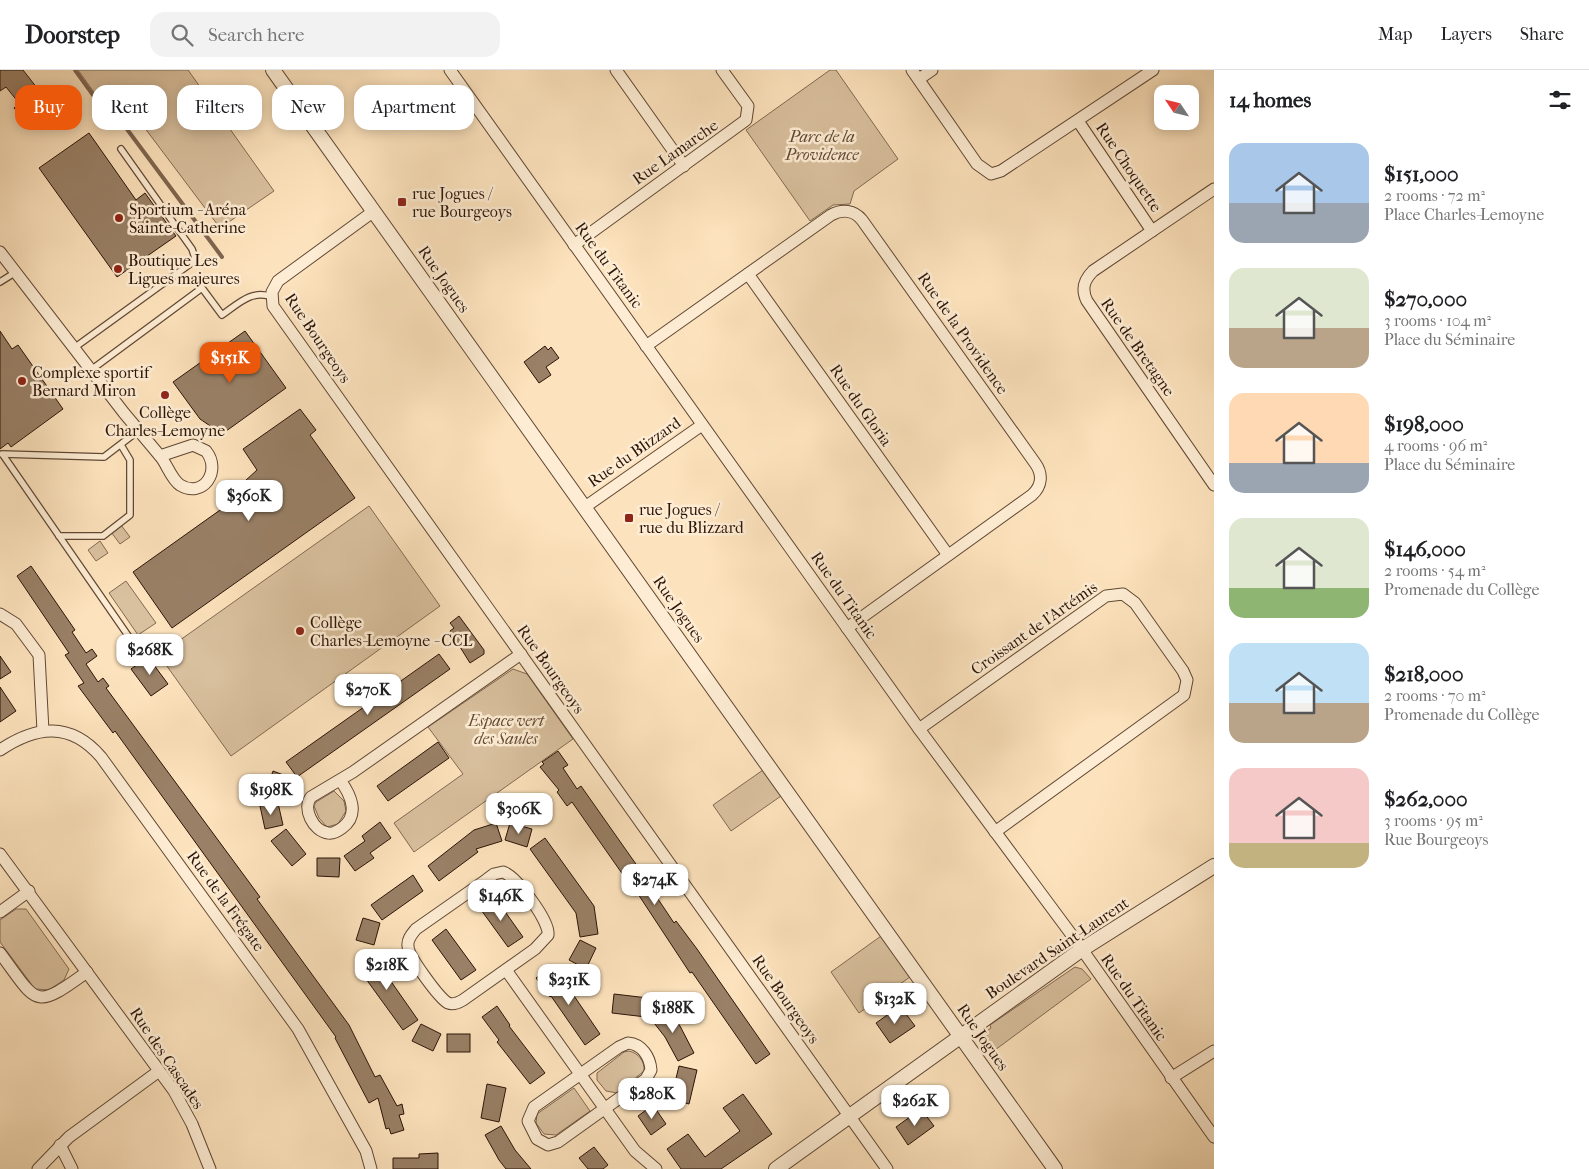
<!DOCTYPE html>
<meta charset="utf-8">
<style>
:root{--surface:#fff;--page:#f2f2f2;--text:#202124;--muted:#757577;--line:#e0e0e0;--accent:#ea580c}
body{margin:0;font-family:"IM FELL French Canon",serif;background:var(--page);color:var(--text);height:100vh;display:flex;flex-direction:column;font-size:19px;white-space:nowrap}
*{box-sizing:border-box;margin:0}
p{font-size:16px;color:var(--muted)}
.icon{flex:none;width:28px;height:28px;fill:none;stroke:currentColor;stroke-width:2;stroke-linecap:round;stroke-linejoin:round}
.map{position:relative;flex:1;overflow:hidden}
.details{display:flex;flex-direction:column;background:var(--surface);width:375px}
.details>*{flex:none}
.guide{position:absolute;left:15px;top:15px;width:475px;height:45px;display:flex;gap:10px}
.needle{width:32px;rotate:305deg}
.fabs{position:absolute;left:1154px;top:15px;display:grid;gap:10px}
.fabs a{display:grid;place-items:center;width:45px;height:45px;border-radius:10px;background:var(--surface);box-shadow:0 2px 12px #0003;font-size:25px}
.price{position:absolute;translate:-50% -42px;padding:0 11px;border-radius:10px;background:#fff;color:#222;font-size:16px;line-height:32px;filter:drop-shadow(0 1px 2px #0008)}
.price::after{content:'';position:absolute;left:50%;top:30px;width:15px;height:11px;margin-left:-8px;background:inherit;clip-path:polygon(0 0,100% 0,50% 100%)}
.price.on{background:var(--accent);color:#fff}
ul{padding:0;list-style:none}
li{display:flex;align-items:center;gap:15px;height:125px;padding:0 15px}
li span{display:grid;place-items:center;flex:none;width:140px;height:100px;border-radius:15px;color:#555}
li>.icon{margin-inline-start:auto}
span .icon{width:60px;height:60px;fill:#fffc;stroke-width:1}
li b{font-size:21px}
h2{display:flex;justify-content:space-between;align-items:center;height:60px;padding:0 15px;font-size:21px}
.chip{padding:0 18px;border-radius:15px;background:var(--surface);box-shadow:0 2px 12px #0003;font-size:18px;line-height:45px}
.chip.on{background:var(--accent);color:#fff}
header{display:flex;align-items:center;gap:30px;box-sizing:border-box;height:70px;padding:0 25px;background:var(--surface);border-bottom:1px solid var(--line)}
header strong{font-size:24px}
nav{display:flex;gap:28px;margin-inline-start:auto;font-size:18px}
.search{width:350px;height:45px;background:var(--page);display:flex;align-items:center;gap:12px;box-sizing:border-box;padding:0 18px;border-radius:15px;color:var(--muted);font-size:19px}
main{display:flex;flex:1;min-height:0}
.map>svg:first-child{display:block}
.green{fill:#d9c09e;stroke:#826a52}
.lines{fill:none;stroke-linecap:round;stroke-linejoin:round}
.stream{stroke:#7f664f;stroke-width:4}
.building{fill:#998066;stroke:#2c1407}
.service-casing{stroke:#604834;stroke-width:8}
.minor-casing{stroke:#604834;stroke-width:13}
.tertiary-casing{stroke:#604834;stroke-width:16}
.service{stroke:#feedd4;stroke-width:5.5}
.minor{stroke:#feedd4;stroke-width:11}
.tertiary{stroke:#feedd4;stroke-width:14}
.poi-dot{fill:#8f2418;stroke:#feedd4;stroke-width:2}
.labels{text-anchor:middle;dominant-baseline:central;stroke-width:5;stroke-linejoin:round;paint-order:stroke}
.park-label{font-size:16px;font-style:italic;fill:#604834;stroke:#feedd4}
.street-label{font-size:16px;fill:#2c1407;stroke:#feedd4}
.poi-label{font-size:16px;fill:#2c1407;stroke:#feedd4;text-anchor:start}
</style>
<header>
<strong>Doorstep</strong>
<div class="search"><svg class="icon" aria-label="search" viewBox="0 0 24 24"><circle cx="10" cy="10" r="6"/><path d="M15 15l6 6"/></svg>Search here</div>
<nav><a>Map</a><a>Layers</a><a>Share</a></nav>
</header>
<main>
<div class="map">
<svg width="1214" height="1099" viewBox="0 0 1214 1099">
<rect width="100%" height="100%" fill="#fde3bd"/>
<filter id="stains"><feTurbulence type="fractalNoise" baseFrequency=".004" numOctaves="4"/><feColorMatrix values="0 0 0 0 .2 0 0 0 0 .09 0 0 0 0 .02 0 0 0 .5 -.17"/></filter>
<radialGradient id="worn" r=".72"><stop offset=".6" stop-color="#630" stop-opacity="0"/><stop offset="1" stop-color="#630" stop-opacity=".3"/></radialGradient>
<!-- green -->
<g class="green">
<path d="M78,0H188L274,121L220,158L114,17L104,25L101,32Z"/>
<path d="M830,0H836L898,89L854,121L850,134L833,135L810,151L746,60Z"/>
<path d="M369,436L440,536L231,686L159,585Z"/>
<path d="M121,455L130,467L120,474L111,462Z"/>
<path d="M100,471L108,483L96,491L88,480Z"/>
<path d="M126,511L156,553L138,565L109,523Z"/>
<path d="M513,599L527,604L573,669L414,782L394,753L463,704L428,657Z"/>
<path d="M763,700L781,726L731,761L713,735Z"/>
<path d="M334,721L344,731L346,741L338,754L327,757L319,748L314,736L316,732Z"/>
<path d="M16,839H26L69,899L64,910L49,920L35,919L0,872V850Z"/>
<path d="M881,866L910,907L859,943L831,902Z"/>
<path d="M1075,897L1082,899L1091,909L995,980L986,970L988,960L991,958L990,955Z"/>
<path d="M629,981C638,983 645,991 644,1001L617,1023L606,1021L597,1010V1003L624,982Z"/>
<path d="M574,1018L590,1041L556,1065L544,1064L536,1053L537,1044Z"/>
</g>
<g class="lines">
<!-- stream -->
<path class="stream" d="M75,0L93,25L109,35L222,187"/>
</g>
<!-- building -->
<g class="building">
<path d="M0,0H23L48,32L25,51L14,38L19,33L6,17L0,21Z"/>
<path d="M89,63L136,130L145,123L176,166L117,207L39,98Z"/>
<path d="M0,261L12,279L18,275L63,339L11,377L8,373L0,379Z"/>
<path d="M245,261L286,318L222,364L200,349L173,312Z"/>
<path d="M545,276L548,280L551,277L559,288L546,297L551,305L539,313L524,292Z"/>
<path d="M300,339L316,360L310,365L355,428L172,558L133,502L237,428L232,423L257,400L243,379Z"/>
<path d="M31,496L75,560L72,562L86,583L92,579L97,586L86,594L98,612L103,608L109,616L106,618L260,827L257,829L349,955L375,1007L380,1005L397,1036L402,1034L404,1044L399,1045L404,1060L391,1064L389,1058L386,1059L378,1028L369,1033L335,968L336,967L115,661L113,663L78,616L84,613L65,585L69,583L17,506Z"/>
<path d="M459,546L484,580V584L470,593L450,561L454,558L450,553Z"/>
<path d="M439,584L450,599L297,707L286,692Z"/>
<path d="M0,586L11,602L0,609Z"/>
<path d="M148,587L168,614L151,626L131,599Z"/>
<path d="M0,617L16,641L0,652Z"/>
<path d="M438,672L449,688L388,731L377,716Z"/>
<path d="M558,681L568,695L563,698L577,719L581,716L638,797L649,814L646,816L656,830L658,829L674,853L676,851L697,879L770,984L756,994L692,902L690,903L638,824L635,826L626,814L628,812L572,732L567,736L557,722L559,720L540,697L544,694L542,692Z"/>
<path d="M273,701L294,709L288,713L282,729L265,723Z"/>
<path d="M278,733L283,755L265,759L260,736Z"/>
<path d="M380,752L391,768L370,783L374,788L355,801L344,786L365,771L362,766Z"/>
<path d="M496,753L502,771L476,779L478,782L439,811L428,796L474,760Z"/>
<path d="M510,753L532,759L527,777L505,770Z"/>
<path d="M286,759L306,784L292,796L271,771Z"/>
<path d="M545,768L594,836L598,864L580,867L576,843L530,779Z"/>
<path d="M317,788H340L339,807L317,806Z"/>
<path d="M413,805L423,821L382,850L371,835Z"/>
<path d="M494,826L523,867L508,877L479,837Z"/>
<path d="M363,848L380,853L374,875L356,870Z"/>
<path d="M446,859L476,900L461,910L432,870Z"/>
<path d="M580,870L596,878L586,899L569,890Z"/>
<path d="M376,882L383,900L418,950L403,960L366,909L359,888Z"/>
<path d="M551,897L568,921L570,920L600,964L585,975L551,926L550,927L536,908Z"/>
<path d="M614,924L648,928L646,947L612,943Z"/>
<path d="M497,936L510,955L509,956L545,1003L530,1014L497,972L499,970L482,947Z"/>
<path d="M900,936L915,956L890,973L876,953Z"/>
<path d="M666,938L680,956L694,983L678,991L665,967L651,949Z"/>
<path d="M421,954L441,964L433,981L412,971Z"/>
<rect x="447" y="964" width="23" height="18"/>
<path d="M679,996L697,1000L689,1034L671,1029Z"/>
<path d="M487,1014L506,1018L499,1052L481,1048Z"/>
<path d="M743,1024L772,1064L721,1099H681L667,1079L688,1064L705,1087L740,1061L723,1038Z"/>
<path d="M653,1035L666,1054L651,1065L638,1046Z"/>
<path d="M921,1039L934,1056L908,1075L896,1057Z"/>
<path d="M501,1056L515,1080L531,1099H506L499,1090L485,1065Z"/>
<path d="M594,1077L608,1095L603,1099H588L579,1088Z"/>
<path d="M438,1083V1099H393V1088H419V1084Z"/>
</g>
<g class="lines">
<defs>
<g id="service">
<path d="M0,212L16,202"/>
<path d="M74,278L190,194L195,188L192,179L121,79"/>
<path d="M91,300L202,218L222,245C238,234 252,219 272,227"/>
<path d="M2,384L104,387L138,361"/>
<path d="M3,385L129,567"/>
<path d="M59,466H103L130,445V390L121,375"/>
</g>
<g id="minor">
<path d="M450,0L919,659L1074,868L1214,1067"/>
<path d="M616,0L684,96"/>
<path d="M912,0L977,94L991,104L1001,101L1153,0"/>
<path d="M919,9L932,0"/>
<path d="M1078,51L1152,161"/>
<path d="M1214,119L1093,201C1084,210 1081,219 1087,231L1214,415"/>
<path d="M374,141L278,211L272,222L273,236L887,1099"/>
<path d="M574,175L746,50L748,36L722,0"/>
<path d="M0,182L124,343L160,386"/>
<path d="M748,204L948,485"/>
<path d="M646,276L831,145C842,139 854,140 862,150L1035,393C1043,404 1042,416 1032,425L847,558"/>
<path d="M193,375L206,381C222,401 203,429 180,415C171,409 167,394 160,386Z"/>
<path d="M585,437L702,355"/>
<path d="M0,544L16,554L39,585L43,661"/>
<path d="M919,659L1106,526L1123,524L1135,533L1183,601L1187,610L1184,625L995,762"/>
<path d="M0,680C36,656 70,651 101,687L298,959L366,1081L371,1099"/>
<path d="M340,710C351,725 360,745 342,758C338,761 333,764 328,763C313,761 302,738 311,727L353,702L521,584"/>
<path d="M0,784L174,1021L192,1054L210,1099"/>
<path d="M503,802C516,806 550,851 548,865L535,879L463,930C458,933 453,935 448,933C439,928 408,886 408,876C407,869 412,864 416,859L486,810L494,804Z"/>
<path d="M0,842L29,821"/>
<path d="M0,883C38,934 33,941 87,902"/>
<path d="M506,900L635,1081L656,1099"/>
<path d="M628,973C642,974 650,987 651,1000L646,1009L558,1072L548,1075L537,1069L528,1051L534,1037L619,977Z"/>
<path d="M1171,1008L1214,981"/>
<path d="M60,1075L72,1099"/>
<path d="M38,1099L69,1067L159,1001"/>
</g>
<g id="tertiary">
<path d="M273,0L1055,1099"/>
<path d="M776,1099L1081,880L1214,796"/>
</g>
</defs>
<!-- service casing -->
<use href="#service" class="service-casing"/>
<!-- minor casing -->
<use href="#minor" class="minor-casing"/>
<!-- tertiary casing -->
<use href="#tertiary" class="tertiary-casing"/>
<!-- service -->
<use href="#service" class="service"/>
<!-- minor -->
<use href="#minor" class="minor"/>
<!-- tertiary -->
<use href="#tertiary" class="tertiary"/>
</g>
<!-- markers -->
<g class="poi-dot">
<rect x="397" y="127" width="10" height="10" rx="2.5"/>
<circle cx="119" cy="148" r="5"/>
<circle cx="118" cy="199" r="5"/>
<circle cx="22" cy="311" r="5"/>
<circle cx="165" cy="325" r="5"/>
<rect x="624" y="443" width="10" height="10" rx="2.5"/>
<circle cx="300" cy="561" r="5"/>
</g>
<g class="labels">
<!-- park labels -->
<g class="park-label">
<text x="822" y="66">Parc de la<tspan x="822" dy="18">Providence</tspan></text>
<text x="506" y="650">Espace vert<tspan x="506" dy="18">des Saules</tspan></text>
</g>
<!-- street labels -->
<g class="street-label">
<text transform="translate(675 82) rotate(-35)">Rue Lamarche</text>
<text transform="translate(1129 97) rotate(56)">Rue Choquette</text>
<text transform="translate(609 195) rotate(54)">Rue du Titanic</text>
<text transform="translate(444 209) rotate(55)">Rue Jogues</text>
<text transform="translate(963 263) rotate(55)">Rue de la Providence</text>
<text transform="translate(318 268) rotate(56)">Rue Bourgeoys</text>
<text transform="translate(1138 277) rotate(55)">Rue de Bretagne</text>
<text transform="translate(861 335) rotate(55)">Rue du Gloria</text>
<text transform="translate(634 382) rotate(-35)">Rue du Blizzard</text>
<text transform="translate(844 525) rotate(55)">Rue du Titanic</text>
<text transform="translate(679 539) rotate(55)">Rue Jogues</text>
<text transform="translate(1034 558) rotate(-35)">Croissant de l'Artémis</text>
<text transform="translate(551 599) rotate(55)">Rue Bourgeoys</text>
<text transform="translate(226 831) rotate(54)">Rue de la Frégate</text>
<text transform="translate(1057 878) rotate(-34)">Boulevard Saint-Laurent</text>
<text transform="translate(1134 927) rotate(55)">Rue du Titanic</text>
<text transform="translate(786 929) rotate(55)">Rue Bourgeoys</text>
<text transform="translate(983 967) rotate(55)">Rue Jogues</text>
<text transform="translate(167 988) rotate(56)">Rue des Cascades</text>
</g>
<!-- poi labels -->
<g class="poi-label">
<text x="412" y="123">rue Jogues /<tspan x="412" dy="18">rue Bourgeoys</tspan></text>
<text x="129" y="139">Sportium - Aréna<tspan x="129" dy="18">Sainte-Catherine</tspan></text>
<text x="128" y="190">Boutique Les<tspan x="128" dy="18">Ligues majeures</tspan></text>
<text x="32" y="302">Complexe sportif<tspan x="32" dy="18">Bernard Miron</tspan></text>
<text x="165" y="342" text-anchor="middle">Collège<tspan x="165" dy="18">Charles-Lemoyne</tspan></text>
<text x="639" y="439">rue Jogues /<tspan x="639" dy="18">rue du Blizzard</tspan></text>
<text x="310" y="552">Collège<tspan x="310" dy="18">Charles-Lemoyne - CCL</tspan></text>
</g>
</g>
<rect width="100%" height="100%" filter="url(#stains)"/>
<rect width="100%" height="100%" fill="url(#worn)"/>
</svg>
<div class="fabs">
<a><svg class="needle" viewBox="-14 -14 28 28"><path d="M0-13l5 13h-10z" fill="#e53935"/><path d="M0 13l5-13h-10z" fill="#757577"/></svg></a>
</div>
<b class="price on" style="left:230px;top:314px">$151K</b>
<b class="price" style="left:249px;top:452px">$360K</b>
<b class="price" style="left:150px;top:606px">$268K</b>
<b class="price" style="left:368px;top:646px">$270K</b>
<b class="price" style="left:271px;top:746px">$198K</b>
<b class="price" style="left:519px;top:765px">$306K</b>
<b class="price" style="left:655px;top:836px">$274K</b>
<b class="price" style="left:501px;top:852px">$146K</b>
<b class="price" style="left:387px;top:921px">$218K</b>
<b class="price" style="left:569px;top:936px">$231K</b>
<b class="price" style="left:895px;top:955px">$132K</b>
<b class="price" style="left:673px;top:964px">$188K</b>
<b class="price" style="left:652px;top:1050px">$280K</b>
<b class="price" style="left:915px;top:1057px">$262K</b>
<div class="guide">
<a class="chip on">Buy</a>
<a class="chip">Rent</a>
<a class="chip">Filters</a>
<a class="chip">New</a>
<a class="chip">Apartment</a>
</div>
</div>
<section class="details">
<h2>14 homes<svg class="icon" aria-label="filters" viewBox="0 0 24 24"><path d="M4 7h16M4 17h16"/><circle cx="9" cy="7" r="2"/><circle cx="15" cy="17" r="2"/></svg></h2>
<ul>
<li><span style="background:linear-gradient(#a9c7e8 60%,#9aa5b1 0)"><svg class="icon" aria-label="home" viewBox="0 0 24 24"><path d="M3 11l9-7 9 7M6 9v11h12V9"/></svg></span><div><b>$151,000</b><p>2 rooms · 72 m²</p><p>Place Charles-Lemoyne</p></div></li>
<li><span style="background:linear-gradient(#dfe7d0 60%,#b9a48a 0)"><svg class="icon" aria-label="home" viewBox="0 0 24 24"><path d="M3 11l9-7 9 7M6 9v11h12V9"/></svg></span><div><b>$270,000</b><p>3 rooms · 104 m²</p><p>Place du Séminaire</p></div></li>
<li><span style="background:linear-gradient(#ffd9b3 70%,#9aa5b1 0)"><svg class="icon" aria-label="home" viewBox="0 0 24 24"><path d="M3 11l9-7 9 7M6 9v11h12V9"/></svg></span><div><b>$198,000</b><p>4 rooms · 96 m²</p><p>Place du Séminaire</p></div></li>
<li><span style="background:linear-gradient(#dfe7d0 70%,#8fb573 0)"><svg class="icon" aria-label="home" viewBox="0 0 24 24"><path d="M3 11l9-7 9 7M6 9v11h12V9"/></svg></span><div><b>$146,000</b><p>2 rooms · 54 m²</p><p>Promenade du Collège</p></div></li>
<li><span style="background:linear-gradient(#bfe0f5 60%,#b9a48a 0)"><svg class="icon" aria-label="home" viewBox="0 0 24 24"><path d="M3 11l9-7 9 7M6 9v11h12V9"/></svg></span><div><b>$218,000</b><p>2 rooms · 70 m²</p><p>Promenade du Collège</p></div></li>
<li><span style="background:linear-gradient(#f6c9c9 75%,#c2b280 0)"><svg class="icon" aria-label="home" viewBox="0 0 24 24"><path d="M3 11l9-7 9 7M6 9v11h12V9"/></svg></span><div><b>$262,000</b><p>3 rooms · 95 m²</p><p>Rue Bourgeoys</p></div></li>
</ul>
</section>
</main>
